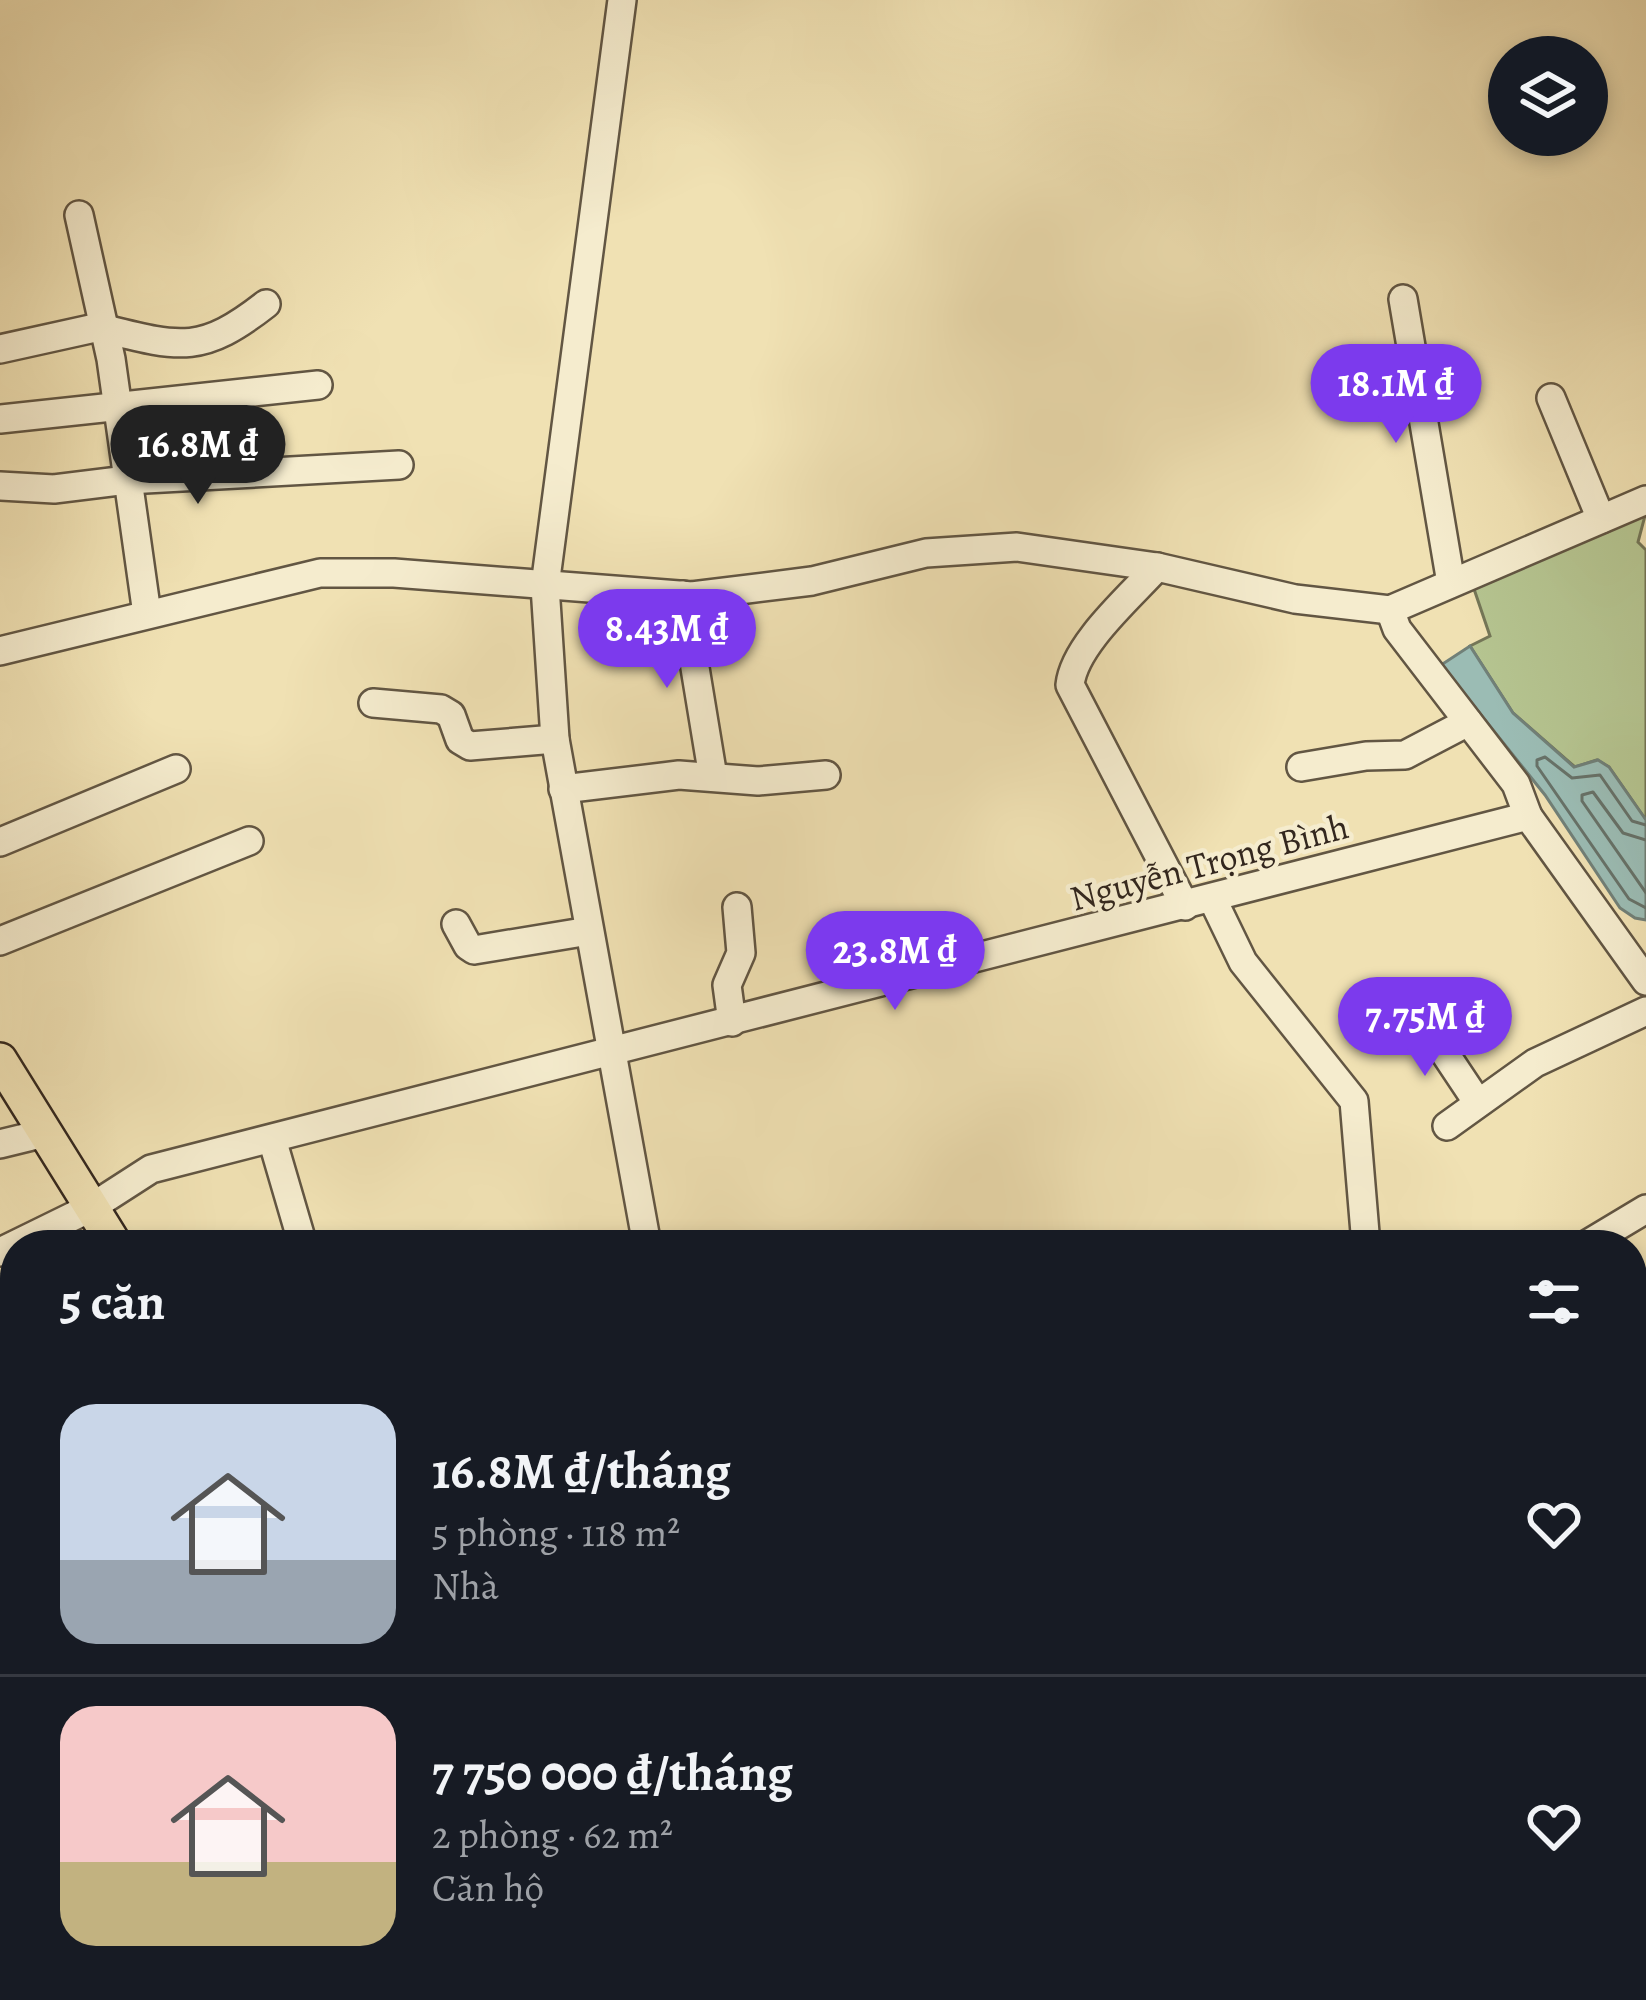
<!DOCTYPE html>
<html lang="vi">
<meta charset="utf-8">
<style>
:root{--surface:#171b24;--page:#20242c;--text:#f1f3f6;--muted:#9ea1a6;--line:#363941;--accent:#7c3aed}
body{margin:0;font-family:Alegreya,serif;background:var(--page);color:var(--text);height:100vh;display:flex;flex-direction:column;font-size:45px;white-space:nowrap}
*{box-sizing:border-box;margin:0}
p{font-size:39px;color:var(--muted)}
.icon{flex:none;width:66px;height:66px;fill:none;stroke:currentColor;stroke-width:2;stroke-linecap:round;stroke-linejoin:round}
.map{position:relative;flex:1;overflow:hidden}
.panel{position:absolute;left:0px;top:1230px;width:1647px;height:771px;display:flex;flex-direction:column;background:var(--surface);border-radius:48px 48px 0 0;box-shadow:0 6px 18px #0003}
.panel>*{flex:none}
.controls{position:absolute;left:1488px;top:36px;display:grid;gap:24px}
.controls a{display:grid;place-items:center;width:120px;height:120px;border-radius:50%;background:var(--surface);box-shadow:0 6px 18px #0003;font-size:60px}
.price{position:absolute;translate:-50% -102px;padding:0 27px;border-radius:42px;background:var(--accent);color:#fff;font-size:39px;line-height:78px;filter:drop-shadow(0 3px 6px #0008)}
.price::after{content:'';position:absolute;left:50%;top:72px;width:36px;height:27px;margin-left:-18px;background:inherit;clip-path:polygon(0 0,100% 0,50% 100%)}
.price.current{background:#222;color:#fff}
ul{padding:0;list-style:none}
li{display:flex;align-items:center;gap:36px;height:300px;padding:0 60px}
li+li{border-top:3px solid var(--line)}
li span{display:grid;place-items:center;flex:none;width:336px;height:240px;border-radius:36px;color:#555}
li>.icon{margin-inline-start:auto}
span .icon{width:144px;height:144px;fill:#fffc;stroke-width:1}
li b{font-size:51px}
h2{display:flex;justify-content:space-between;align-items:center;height:144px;padding:0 60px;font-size:51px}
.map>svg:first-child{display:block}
.green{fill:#b5c490;stroke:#747657;stroke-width:3}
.water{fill:#9bbcb4;stroke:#718078;stroke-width:3}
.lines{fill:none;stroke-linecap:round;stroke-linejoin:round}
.shore{stroke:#677269;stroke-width:3}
.minor-casing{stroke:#625643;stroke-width:32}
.major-casing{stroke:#33271e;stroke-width:38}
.minor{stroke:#f5ecce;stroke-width:27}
.major{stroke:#f0e1b3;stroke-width:33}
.labels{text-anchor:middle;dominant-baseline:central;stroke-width:9;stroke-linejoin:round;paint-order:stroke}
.street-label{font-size:36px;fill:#33271e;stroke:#f5ecce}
</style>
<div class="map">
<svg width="1646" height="2000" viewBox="0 0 1646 2000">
<rect width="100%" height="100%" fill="#f0e1b3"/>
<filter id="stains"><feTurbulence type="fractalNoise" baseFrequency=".00167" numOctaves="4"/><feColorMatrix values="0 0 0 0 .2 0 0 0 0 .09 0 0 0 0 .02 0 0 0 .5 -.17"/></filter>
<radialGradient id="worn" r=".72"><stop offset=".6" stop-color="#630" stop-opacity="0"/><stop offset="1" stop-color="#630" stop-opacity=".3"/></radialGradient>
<!-- green -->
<path class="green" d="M1646,512L1638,542L1646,550V820L1609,767L1597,760L1575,767L1513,713L1470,646L1490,636L1473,586Z"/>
<!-- water -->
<path class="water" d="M1470,646L1513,713L1574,767L1598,760L1609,767L1646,820V920L1635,918L1620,908L1545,795L1441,665Z"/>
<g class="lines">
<!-- shore -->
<g class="shore">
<path d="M1646,825L1632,821L1600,775L1572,778L1545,757L1537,760V766L1629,899L1646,908"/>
<path d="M1646,840L1623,833L1593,792L1582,795V801L1646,893"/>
</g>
<defs>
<g id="minor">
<path d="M622,0L545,586L555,739L647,1245"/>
<path d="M79,215L111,359L147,614"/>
<path d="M1403,299L1451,583"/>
<path d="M105,329C181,348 202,354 266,304"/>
<path d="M0,349L104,326"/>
<path d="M1551,398L1601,519"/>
<path d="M0,419L318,385"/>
<path d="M0,486L54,489L127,480L399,465"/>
<path d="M1157,567C1130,597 1074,645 1070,685L1185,906"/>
<path d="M683,595L713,777"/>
<path d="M1390,610L1397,629L1516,784L1528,816"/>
<path d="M0,651L320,573H394L692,596L812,581L926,553L1017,547L1157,567L1295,599L1390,610L1646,500"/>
<path d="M373,703L441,709L451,715L460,740L470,746L555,739"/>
<path d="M1301,767L1366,756L1405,755L1468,722"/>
<path d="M563,789L679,775L758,781L826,775"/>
<path d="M0,842L176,769"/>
<path d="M1212,898L1243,962L1354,1101L1366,1245"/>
<path d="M456,924L468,946L474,950L589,931"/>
<path d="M0,941L249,841"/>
<path d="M732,1022L727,985L741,953L737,907"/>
<path d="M1416,1030L1423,1039L1442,1049L1478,1103"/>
<path d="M1447,1126L1535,1063L1646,1011"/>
<path d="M272,1139L303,1245"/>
<path d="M0,1144L45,1133"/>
<path d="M1586,1245L1646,1209"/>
<path d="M0,1252L92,1207L151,1169L1528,816L1646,981"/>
<path d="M1632,1331L1646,1324"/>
<path d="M0,1377L15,1368"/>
<path d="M1632,1501L1646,1502"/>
<path d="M0,1568L15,1562"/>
<path d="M0,1741L15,1734"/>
<path d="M1632,1769L1646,1771"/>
<path d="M0,1840L15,1833"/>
<path d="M0,1929L15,1922"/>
<path d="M239,1986L250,2000"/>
<path d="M719,1986L727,2000"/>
<path d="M1030,1986L1033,2000"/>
<path d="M1328,1986L1336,2000"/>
<path d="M1582,1998L1585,2000"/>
<path d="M51,2000L70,1986"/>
<path d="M186,2000L205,1986"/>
<path d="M1189,2000L1212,1986"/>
</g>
<g id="major">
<path d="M0,1060L115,1245"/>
<path d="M532,1986L543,2000"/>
<path d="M336,2000L354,1986"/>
<path d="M405,2000L427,1986"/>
</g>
</defs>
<!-- minor casing -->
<use href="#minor" class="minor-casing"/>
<!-- major casing -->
<use href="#major" class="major-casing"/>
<!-- minor -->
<use href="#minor" class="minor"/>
<!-- major -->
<use href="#major" class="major"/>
</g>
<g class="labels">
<!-- street labels -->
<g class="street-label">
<text transform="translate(1209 862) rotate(-15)">Nguyễn Trọng Bình</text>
</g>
</g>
<rect width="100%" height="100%" filter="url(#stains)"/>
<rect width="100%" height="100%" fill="url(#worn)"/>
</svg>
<div class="controls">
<a><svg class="icon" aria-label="layers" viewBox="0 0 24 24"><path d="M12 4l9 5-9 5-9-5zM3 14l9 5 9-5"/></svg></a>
</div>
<b class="price" style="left:1396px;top:446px">18.1M ₫</b>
<b class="price current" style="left:198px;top:507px">16.8M ₫</b>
<b class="price" style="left:667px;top:691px">8.43M ₫</b>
<b class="price" style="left:895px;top:1013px">23.8M ₫</b>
<b class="price" style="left:1425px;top:1079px">7.75M ₫</b>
<section class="panel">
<h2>5 căn<svg class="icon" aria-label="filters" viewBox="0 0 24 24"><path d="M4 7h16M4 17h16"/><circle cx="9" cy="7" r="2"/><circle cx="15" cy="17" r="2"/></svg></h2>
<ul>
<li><span style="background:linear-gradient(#c9d6e8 65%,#9aa5b1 0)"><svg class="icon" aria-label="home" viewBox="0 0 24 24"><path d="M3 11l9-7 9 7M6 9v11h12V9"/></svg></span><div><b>16.8M ₫/tháng</b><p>5 phòng · 118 m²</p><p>Nhà</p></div><svg class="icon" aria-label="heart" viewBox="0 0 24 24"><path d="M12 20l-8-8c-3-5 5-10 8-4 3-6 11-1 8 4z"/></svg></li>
<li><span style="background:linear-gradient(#f6c9c9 65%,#c2b280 0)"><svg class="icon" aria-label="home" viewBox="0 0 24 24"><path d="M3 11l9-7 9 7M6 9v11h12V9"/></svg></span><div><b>7 750 000 ₫/tháng</b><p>2 phòng · 62 m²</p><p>Căn hộ</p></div><svg class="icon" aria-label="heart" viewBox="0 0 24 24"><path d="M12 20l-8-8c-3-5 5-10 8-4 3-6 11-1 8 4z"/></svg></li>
</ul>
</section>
</div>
